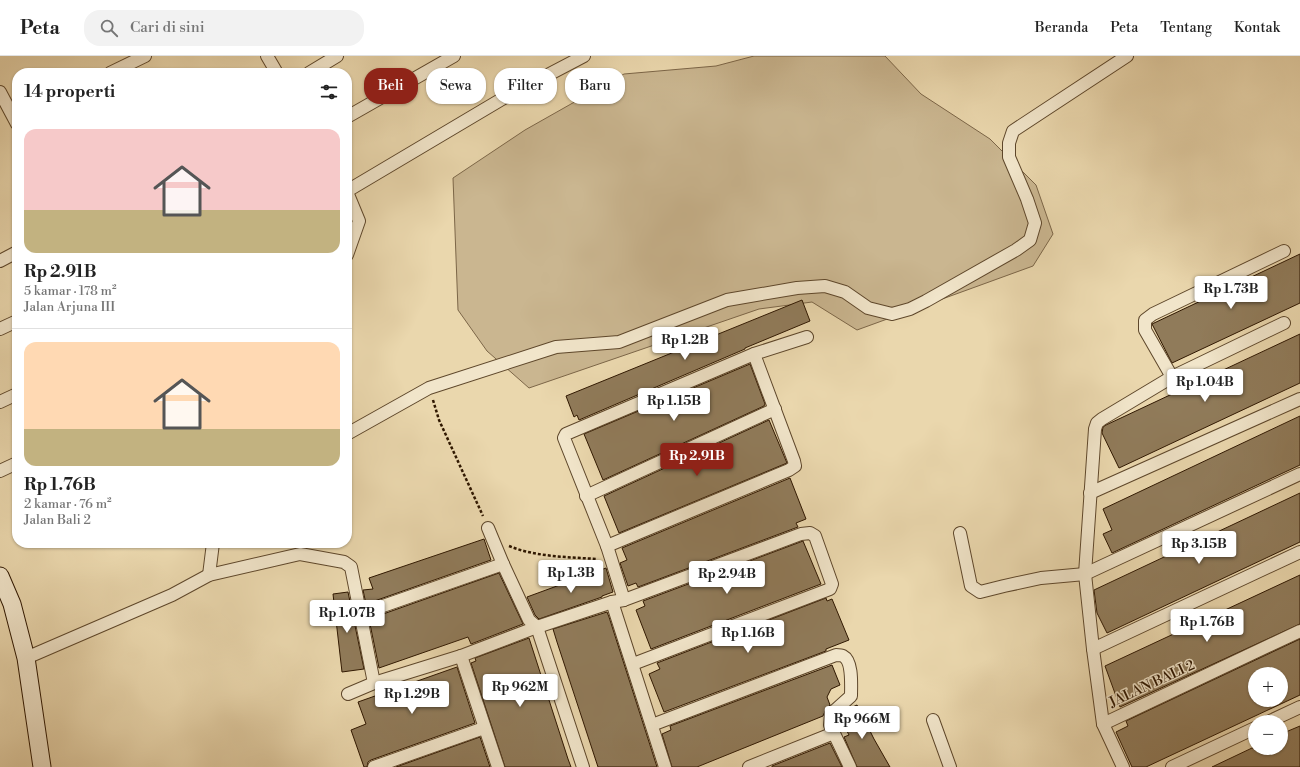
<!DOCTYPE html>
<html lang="id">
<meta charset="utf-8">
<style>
:root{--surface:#fff;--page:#f2f2f2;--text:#222;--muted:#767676;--line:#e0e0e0;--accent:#8f2418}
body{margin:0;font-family:"Libre Bodoni",serif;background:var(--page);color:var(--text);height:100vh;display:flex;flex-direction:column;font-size:15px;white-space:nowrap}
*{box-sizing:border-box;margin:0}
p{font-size:13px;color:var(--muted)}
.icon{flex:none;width:22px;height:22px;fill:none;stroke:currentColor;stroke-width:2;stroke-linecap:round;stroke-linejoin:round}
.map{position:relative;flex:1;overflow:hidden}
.panel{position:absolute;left:12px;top:12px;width:340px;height:480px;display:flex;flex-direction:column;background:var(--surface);border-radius:16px;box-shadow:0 1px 3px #0004}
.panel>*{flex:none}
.banner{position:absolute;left:364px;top:12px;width:380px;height:36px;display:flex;gap:8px}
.fabs{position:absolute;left:1248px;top:611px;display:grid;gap:8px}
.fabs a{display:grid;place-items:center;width:40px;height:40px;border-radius:50%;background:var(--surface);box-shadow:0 1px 3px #0004;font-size:20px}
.price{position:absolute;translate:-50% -34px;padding:0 9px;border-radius:4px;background:#fff;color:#222;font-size:13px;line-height:26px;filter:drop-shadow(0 1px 2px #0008)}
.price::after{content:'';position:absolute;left:50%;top:24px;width:12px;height:9px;margin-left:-6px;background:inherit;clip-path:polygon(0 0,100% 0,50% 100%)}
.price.current{background:var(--accent);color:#fff}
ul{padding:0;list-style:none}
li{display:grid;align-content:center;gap:8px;height:212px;padding:0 12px}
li+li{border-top:1px solid var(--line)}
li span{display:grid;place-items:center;height:124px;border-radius:12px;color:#555}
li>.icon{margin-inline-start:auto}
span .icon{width:72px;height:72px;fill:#fffc;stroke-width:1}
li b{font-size:17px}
h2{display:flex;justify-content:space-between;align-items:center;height:48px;padding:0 12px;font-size:17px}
.chip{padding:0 14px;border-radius:16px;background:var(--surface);box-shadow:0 1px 3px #0004;font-size:14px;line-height:36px}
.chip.current{background:var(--accent);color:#fff}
header{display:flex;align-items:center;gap:24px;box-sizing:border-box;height:56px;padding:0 20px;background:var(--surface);border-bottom:1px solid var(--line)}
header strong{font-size:19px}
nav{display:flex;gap:22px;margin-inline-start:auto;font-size:14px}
.search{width:280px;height:36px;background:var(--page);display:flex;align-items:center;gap:10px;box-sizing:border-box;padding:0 14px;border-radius:16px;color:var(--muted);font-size:15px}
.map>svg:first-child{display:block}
.green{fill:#cab690;stroke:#7c6648}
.building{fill:#907b5a;stroke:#2f1700;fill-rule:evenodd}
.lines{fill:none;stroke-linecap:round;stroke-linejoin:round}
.street-casing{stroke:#5e472b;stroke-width:14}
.secondary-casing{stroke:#2f1700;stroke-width:19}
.path{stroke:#2f1700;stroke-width:2.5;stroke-dasharray:3 2;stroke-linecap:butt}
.street{stroke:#f1e5ca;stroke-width:12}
.secondary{stroke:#f1e5ca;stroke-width:17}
.labels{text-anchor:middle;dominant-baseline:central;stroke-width:3;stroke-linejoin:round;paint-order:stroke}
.street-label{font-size:14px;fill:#2f1700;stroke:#f1e5ca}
</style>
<header>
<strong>Peta</strong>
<div class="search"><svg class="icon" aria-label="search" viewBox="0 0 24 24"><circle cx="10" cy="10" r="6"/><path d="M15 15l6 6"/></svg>Cari di sini</div>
<nav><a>Beranda</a><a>Peta</a><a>Tentang</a><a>Kontak</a></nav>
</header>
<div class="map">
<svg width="1300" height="711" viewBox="0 0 1300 711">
<rect width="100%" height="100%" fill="#ead7ad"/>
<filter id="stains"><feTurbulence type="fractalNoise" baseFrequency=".005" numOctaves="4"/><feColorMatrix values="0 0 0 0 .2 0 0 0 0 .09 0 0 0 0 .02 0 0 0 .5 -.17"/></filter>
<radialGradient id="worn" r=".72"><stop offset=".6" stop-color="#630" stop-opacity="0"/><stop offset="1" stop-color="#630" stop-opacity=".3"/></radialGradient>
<!-- green -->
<path class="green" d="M754,0H885L921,38L990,83L1036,129L1053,178L1033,210L857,274L812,246L759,253L529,332L487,295L458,254L453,122L525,74L624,18L716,10Z"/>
<!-- building -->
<g class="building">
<path d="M1300,198V247L1172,307L1152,268Z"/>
<path d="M802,244L810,265L745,292V293L579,364L577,359L574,361L566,340Z"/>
<path d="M1300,278V327L1119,412L1102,377L1103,371L1106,369Z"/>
<path d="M750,308L765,348L764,350L603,424L584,378Z"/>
<path d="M1300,360V409L1112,497L1103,478L1112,474L1103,453Z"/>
<path d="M769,364L787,407L619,477L604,440Z"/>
<path d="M790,422L806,463L796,467L798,471L638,531L636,527L628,530L620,507L627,504L622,492Z"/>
<path d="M1300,437V486L1107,577L1097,557L1094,534Z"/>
<path d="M484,483L491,504L366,548L363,534L373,533L369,522Z"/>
<path d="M803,485L821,528L651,593L636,554L645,550L643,545Z"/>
<path d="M606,512L613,536L602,540V541L539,563L535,559L527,541Z"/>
<path d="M499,517L523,568L471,588L468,581L379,612L369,563Z"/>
<path d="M1300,519V568L1120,651L1105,610Z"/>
<path d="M348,536L364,613L342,616L333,538Z"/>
<path d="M826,542L827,545L832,543L849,584L826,593V595L664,656L649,618L660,613L657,607Z"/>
<path d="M607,556L609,561L657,711H598L557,586L553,573Z"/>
<path d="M529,582L568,703L571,711H505L471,607L476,605L475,602Z"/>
<path d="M1300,583V639L1146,711H1132L1116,676L1128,670L1126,665ZM1255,618H1281V644H1255Z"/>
<path d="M832,609L840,629L831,633L827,641L830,649L826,653L823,660L697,711H672L662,678L671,674L670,670Z"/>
<path d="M457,611L475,667L371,704L368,706L367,711H364L351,674L366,668L358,646Z"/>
<path d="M857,649L874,683L890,711H857L844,681L849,679L839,660L846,654Z"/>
<path d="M1300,670V711H1212L1252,692H1281V678Z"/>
<path d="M480,681L490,711H396Z"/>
<path d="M830,687L842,711H772V710Z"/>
</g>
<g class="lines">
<defs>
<g id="street">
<path d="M267,0L277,17"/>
<path d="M110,17L145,0"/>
<path d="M309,17L337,0"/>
<path d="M0,36L17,68"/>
<path d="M347,61L454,0"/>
<path d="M347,135L502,43L584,0"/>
<path d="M347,136L359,165L347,199"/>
<path d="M0,205L17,196"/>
<path d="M0,273L17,265"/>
<path d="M1172,321L1145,274V264L1153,258L1284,195"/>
<path d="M0,346L17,338"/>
<path d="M347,378L429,332L556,291L619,286L727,244L797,232L825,230L845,236L868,252L892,258L910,253L926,245L1016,194L1030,184L1035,167L1027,143L1009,101V87L1013,75L1127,0"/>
<path d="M0,415L17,407"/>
<path d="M1090,437L1300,343"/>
<path d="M586,440L775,353"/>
<path d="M488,472L503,508L529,564L537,571L583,711"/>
<path d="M960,477L971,530L980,536L1004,530L1041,522L1085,518L1300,418"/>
<path d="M607,490L789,414L795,410L794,405L754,298"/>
<path d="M209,519L213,487"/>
<path d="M624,544L607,490L564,382L566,378L754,298L807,281"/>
<path d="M612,546L665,711"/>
<path d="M360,558L503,508"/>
<path d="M1093,593L1300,496"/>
<path d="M461,600L498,711"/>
<path d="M26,602L172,539L209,519L300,498L344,506L351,511L374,627"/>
<path d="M348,638L374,627L461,600L537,571L612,546L624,544L801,478L810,477L815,480L832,528L830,533L633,608"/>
<path d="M933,664L950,711"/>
<path d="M1268,666L1300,651"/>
<path d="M1103,668L1300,575"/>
<path d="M652,669L836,599C838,599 841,599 843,600C853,605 851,630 851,640L831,658L830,669L850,711"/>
<path d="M374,711L484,672"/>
<path d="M749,711L834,677"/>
<path d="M1123,711L1103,668L1093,593L1085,518L1095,373L1097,367L1102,363L1172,321L1284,267"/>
<path d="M1172,711L1255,672"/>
</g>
<path id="secondary" d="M0,520L12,548L26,602L42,711"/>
</defs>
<!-- street casing -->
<use href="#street" class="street-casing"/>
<!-- secondary casing -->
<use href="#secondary" class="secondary-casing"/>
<!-- path -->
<g class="path">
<path d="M433,344L439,364L483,460"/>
<path d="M509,490C536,501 568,501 597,503"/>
</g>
<!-- street -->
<use href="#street" class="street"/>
<!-- secondary -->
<use href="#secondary" class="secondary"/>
</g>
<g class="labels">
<!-- street labels -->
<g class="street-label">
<text transform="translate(1152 628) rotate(-25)">JALAN BALI 2</text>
</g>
</g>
<rect width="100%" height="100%" filter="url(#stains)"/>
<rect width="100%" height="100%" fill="url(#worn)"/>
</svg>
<div class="fabs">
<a>+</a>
<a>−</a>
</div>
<b class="price" style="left:1231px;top:254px">Rp 1.73B</b>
<b class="price" style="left:685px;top:305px">Rp 1.2B</b>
<b class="price" style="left:1205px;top:347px">Rp 1.04B</b>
<b class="price" style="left:674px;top:366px">Rp 1.15B</b>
<b class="price current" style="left:697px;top:421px">Rp 2.91B</b>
<b class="price" style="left:1199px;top:509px">Rp 3.15B</b>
<b class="price" style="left:571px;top:538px">Rp 1.3B</b>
<b class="price" style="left:727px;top:539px">Rp 2.94B</b>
<b class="price" style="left:347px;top:578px">Rp 1.07B</b>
<b class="price" style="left:1207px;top:587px">Rp 1.76B</b>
<b class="price" style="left:748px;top:598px">Rp 1.16B</b>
<b class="price" style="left:520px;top:652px">Rp 962M</b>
<b class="price" style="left:412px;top:659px">Rp 1.29B</b>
<b class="price" style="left:862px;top:684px">Rp 966M</b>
<div class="banner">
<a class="chip current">Beli</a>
<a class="chip">Sewa</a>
<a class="chip">Filter</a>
<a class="chip">Baru</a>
</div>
<section class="panel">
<h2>14 properti<svg class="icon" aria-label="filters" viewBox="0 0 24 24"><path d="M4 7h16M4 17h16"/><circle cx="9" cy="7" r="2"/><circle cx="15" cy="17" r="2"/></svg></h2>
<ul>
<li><span style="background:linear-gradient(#f6c9c9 65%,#c2b280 0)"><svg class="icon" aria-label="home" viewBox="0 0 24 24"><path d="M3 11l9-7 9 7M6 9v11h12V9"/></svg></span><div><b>Rp 2.91B</b><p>5 kamar · 178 m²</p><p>Jalan Arjuna III</p></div></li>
<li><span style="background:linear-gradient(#ffd9b3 70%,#c2b280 0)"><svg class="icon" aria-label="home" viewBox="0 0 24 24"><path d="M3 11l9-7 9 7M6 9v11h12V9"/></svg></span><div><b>Rp 1.76B</b><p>2 kamar · 76 m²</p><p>Jalan Bali 2</p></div></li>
</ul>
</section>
</div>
